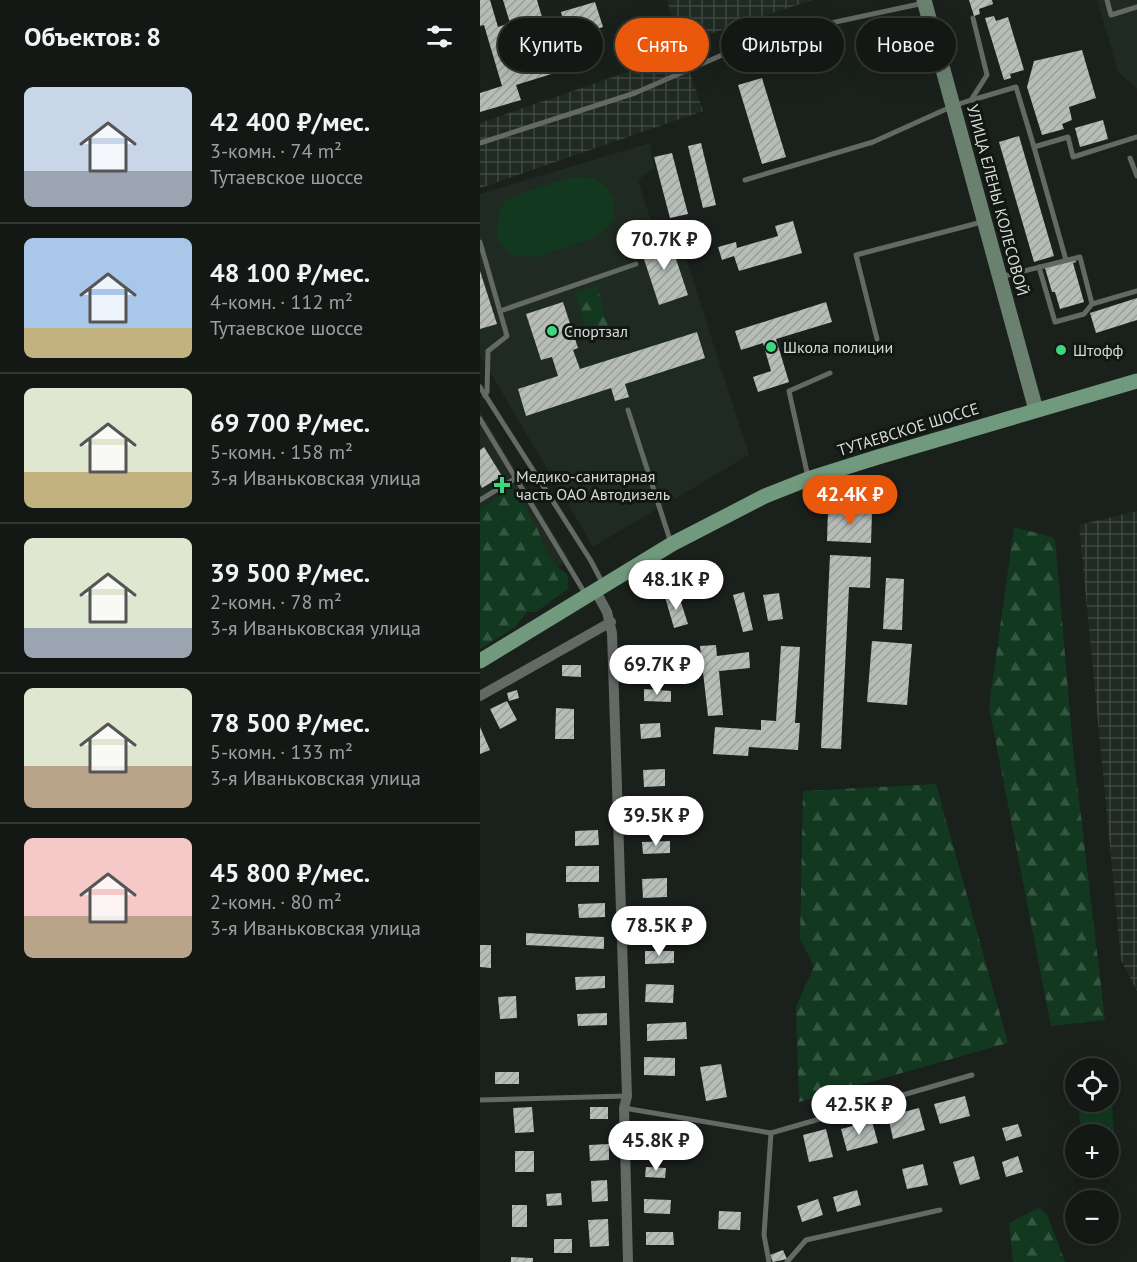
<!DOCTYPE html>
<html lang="ru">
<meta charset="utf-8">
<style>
:root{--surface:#141815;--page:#212522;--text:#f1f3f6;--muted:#9da0a0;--line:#333734;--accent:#ea580c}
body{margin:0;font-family:"PT Sans",sans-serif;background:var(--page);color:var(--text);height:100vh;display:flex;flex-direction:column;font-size:22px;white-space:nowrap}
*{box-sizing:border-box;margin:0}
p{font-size:20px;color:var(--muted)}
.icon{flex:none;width:33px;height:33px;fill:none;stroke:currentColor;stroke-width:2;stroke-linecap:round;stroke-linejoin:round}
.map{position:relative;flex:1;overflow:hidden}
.drawer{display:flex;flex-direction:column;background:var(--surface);width:480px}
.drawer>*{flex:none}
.banner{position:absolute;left:18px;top:18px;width:549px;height:54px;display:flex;gap:12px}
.fabs{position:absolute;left:585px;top:1058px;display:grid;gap:12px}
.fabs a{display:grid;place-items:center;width:54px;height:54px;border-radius:50%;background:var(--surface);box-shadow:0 6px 24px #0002,0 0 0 2px var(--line);font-size:30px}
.price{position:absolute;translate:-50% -51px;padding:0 14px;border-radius:21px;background:#fff;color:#222;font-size:20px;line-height:39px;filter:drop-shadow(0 2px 3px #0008)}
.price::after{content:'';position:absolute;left:50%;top:36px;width:18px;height:14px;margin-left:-9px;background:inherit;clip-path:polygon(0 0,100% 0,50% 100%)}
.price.current{background:var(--accent);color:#fff}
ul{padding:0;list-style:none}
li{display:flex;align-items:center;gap:18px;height:150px;padding:0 24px}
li+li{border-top:2px solid var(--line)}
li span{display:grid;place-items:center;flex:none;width:168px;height:120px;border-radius:9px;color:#555}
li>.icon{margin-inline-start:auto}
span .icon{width:72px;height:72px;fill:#fffc;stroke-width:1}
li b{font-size:26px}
h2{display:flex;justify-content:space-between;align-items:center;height:72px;padding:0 24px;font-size:26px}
.chip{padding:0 21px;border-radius:27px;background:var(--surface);box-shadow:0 6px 24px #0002,0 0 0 2px var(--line);font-size:21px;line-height:54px}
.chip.current{background:var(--accent);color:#fff}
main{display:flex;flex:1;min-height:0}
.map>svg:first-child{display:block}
.built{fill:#1f2a22}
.industrial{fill:url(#industrial-grid)}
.grass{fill:#123920}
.forest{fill:url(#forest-firs)}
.building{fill:url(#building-hatch)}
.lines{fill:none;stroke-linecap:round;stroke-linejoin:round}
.lane{stroke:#636964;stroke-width:5}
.street{stroke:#636964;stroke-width:10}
.secondary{stroke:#6a8170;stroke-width:15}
.primary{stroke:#71997d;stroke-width:15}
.poi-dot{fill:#3ed77d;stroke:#111713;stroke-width:2}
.labels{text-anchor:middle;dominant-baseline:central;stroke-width:6;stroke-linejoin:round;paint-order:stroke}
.street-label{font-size:16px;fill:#d8dbd8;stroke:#111713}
.poi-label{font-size:16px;fill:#d8dbd8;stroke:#111713;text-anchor:start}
</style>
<main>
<section class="drawer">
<h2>Объектов: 8<svg class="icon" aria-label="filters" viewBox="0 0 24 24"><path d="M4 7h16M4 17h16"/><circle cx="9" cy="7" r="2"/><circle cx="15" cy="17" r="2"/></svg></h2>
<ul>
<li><span style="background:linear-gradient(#c9d6e8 70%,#9aa5b1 0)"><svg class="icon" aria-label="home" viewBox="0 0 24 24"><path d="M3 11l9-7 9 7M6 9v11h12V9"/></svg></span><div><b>42 400 ₽/мес.</b><p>3-комн. · 74 m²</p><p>Тутаевское шоссе</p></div></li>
<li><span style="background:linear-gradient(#a9c7e8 75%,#c2b280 0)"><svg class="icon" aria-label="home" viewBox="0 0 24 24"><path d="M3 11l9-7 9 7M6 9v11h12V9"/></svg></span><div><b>48 100 ₽/мес.</b><p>4-комн. · 112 m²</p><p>Тутаевское шоссе</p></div></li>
<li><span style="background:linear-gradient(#dfe7d0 70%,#c2b280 0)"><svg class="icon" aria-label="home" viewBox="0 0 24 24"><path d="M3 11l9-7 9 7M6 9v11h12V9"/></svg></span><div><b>69 700 ₽/мес.</b><p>5-комн. · 158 m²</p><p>3-я Иваньковская улица</p></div></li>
<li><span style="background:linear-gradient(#dfe7d0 75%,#9aa5b1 0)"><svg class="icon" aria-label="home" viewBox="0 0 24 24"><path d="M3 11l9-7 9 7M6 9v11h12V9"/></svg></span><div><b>39 500 ₽/мес.</b><p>2-комн. · 78 m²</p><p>3-я Иваньковская улица</p></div></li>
<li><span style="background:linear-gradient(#dfe7d0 65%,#b9a48a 0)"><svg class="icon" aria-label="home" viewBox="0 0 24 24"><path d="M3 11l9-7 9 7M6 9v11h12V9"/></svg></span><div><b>78 500 ₽/мес.</b><p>5-комн. · 133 m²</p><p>3-я Иваньковская улица</p></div></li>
<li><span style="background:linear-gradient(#f6c9c9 65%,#b9a48a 0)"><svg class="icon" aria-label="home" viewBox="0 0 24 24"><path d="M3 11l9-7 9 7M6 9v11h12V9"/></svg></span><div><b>45 800 ₽/мес.</b><p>2-комн. · 80 m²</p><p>3-я Иваньковская улица</p></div></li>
</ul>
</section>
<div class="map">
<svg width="657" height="1262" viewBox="0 0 657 1262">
<defs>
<pattern id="industrial-grid" width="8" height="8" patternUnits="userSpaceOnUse" patternTransform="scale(1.5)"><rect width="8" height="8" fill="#1f2a22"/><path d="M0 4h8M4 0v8" fill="none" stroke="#3f4841"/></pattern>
<pattern id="forest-firs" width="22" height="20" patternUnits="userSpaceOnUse" patternTransform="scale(1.5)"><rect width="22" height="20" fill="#123920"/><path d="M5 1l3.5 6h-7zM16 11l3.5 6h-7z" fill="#345540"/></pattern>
<pattern id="building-hatch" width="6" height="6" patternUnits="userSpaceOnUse" patternTransform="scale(1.5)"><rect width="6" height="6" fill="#b6bdb8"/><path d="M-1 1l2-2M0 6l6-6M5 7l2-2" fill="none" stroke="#999e9a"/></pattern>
</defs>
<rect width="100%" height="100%" fill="#1a201c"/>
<!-- built -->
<g class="built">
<path d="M617,0H657V89L638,72Z"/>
<path d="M170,143L174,168L158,180L177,241L199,236L269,455L113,547L0,355V194Z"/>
<path d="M0,411L90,560L0,613Z"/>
</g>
<!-- industrial -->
<g class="industrial">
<path d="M187,0H332L200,44Z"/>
<path d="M203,53L223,111L0,188V123Z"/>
<path d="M657,511V991L641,960L599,525Z"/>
</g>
<!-- grass -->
<g class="grass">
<path d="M92,177L114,178L124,184L133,198L134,217L124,231L112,238L55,257L32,255L22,245L16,233L20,209L27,200L40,194Z"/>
<path d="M610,1063L629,1064L636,1159L629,1163L628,1134H602L599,1115L602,1101H628V1068H609Z"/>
</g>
<!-- forest -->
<g class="forest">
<path d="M117,285L130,334L109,339L95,293Z"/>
<path d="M33,488C41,496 43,502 48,512C50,518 55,522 57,528C66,550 67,560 87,574L89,588L56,612H47L35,627L0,649V509Z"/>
<path d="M534,527L575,538L593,749L625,1020L571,1026L509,707Z"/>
<path d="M456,784L528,1043L319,1102L316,1007L334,966L320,939L323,791Z"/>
<path d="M559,1208L567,1214L585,1262H533L529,1223Z"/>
</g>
<!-- building -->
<g class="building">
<path d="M0,0H10L18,27L30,23L23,0H57L78,72L36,85L41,100L0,112V93L22,86L4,25L0,26Z"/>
<path d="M489,0H512L513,4L499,9L500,14L494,16Z"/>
<path d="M115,2L123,27L88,38L81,12Z"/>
<path d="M514,16L516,21L528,17L544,70L530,74L531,78L524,80L505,18Z"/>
<path d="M602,50L616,98L589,107L592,120L582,124L584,129L562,135L547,87L554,61Z"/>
<path d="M282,78L306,157L282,164L258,85Z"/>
<path d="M623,120L628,139L600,147L595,128Z"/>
<path d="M539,136L574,256L554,262L519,142Z"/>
<path d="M221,143L236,205L223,208L208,146Z"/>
<path d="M192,153L208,214L190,218L174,157Z"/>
<path d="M313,221L322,253L259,271L254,256L242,260L238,247L256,242L257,248L298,236L295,226Z"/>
<path d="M189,238L208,295L179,305L160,247Z"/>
<path d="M595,259L596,262L593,263L604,302L580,309L575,292H572L565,268Z"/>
<path d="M0,271L17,324L0,329Z"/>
<path d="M657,298V320L616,333L610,313Z"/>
<path d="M83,302L98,348L93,350L100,369L217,332L225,358L145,384L149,397L135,401L131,388L46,416L38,389L78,376L72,357L61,360L46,314Z"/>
<path d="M346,302L352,322L296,339L309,382L278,392L273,377L291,371L283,343L261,350L255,331Z"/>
<path d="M4,447L22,476L2,488L0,484V450Z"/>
<path d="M348,509L392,511L391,543L347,541Z"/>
<path d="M350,555L391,557L390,588L369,587L361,749L341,748Z"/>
<path d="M406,578L424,579L422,630L403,629Z"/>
<path d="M264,592L273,630L263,632L253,595Z"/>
<path d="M198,593L208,624L194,628L185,597Z"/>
<path d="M299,593L303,619L288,621L283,595Z"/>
<path d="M392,641L432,644L427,705L387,702Z"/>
<path d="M158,645H175V660L158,661Z"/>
<path d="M236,645L237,656L269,652L270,668L239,671L243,715L228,716L220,646Z"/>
<path d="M301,646L320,647L315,723H320L318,750L269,747L268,756L233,754L235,727L281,730V720L296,721Z"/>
<path d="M82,665H101V677L82,676Z"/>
<path d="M164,689L191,691V702L164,701Z"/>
<path d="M37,690L39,698L29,701L27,693Z"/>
<path d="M27,701L37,720L20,729L10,709Z"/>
<path d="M76,708L94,709V739H75Z"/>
<path d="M180,723L181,737L161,739L160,724Z"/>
<path d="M0,727L10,750L0,754Z"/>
<path d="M185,769V786L164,787L163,770Z"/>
<path d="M162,807L184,808V819H162Z"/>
<path d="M118,830L119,845L95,846V831Z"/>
<path d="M190,841V853L163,854L162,842Z"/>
<rect x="86" y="866" width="33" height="16"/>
<path d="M187,878V897L163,898L162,879Z"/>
<path d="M125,903V917L99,918L98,904Z"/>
<path d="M165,914L180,915L179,927L164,926Z"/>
<path d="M46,933L124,937V949L46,945Z"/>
<path d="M0,945H11V968L0,967Z"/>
<path d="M165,951H194V963L165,964Z"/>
<path d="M125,976V988L96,990L95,977Z"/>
<path d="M166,984L194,985L193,1003L165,1002Z"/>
<path d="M36,996L37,1018L20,1019L18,997Z"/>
<path d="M127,1013V1025L98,1026L97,1014Z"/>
<path d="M206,1022L207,1039L167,1041V1024Z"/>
<path d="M164,1057L195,1058V1076L164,1075Z"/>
<path d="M241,1064L247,1097L226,1101L220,1067Z"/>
<rect x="15" y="1072" width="24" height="12"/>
<path d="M485,1096L490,1116L460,1124L454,1104Z"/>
<path d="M52,1107L54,1132L35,1133L33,1108Z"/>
<rect x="110" y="1107" width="18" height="12"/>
<path d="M439,1108L445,1130L413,1139L408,1116Z"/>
<path d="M392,1121L398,1143L367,1151L361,1129Z"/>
<path d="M538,1124L542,1136L526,1141L522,1128Z"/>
<path d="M159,1128H189L190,1141L160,1142Z"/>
<path d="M346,1129L353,1157L329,1162L323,1135Z"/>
<path d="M129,1144V1160L110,1161L109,1145Z"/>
<rect x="35" y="1151" width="19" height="21"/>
<path d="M494,1156L500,1179L480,1185L473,1162Z"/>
<path d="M538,1156L543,1172L526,1177L522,1162Z"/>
<path d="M443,1164L448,1185L427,1189L422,1169Z"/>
<path d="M166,1167L186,1168L185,1178L165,1177Z"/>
<path d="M127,1180L128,1201L112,1202L111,1181Z"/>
<path d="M377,1190L381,1205L357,1212L353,1197Z"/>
<path d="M81,1193L82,1205L67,1206L66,1194Z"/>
<path d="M164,1199L191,1200L190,1214L164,1213Z"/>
<path d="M338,1199L343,1215L322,1222L317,1206Z"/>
<rect x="32" y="1205" width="15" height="22"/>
<path d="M239,1211L261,1212L260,1230L238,1229Z"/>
<path d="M128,1219L129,1246L110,1247L108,1220Z"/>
<path d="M166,1232H193L194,1245H166Z"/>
<rect x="74" y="1239" width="18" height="14"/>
<path d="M303,1250L307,1259L293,1262L290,1255Z"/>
<path d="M31,1257L53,1258V1262H31Z"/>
</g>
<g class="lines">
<!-- lane -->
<g class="lane">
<path d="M627,0L631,15L657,7"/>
<path d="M492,100L536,87L554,147L588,137L593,157L657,137"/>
<path d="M0,143L155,93L281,38L444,3"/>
<path d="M554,147L586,260"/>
<path d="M650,158L657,176"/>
<path d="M265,180L393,142L473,106L491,100L507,75L493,18"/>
<path d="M0,242L27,336L8,351L7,392L5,396"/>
<path d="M559,267L575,322L604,314L612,304L657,291"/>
<path d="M520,277L600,257L612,304"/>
<path d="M20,311L156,264"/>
<path d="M397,339L376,255L502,222"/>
<path d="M0,387L111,561L123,584"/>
<path d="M148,410L191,543"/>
<path d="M0,419L106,595"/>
<path d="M328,477L309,391L350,373"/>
<path d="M0,500L36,478"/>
<path d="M0,1100L147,1096"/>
<path d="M144,1108L291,1133L492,1075"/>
<path d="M289,1262L284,1235L291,1133"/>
<path d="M307,1262L326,1240L460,1210"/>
</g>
<!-- street -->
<g class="street">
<path d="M115,590L127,612L132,633L147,1096L144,1108L148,1262"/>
<path d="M0,696L131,622"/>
</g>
<!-- secondary -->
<path class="secondary" d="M444,0L556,410"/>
<!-- primary -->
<path class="primary" d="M0,661L192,544L285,496L328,479L398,457L657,381"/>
</g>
<!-- markers -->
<g class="poi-dot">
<circle cx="72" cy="331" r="6"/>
<circle cx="291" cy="347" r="6"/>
<circle cx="581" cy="350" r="6"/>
<path d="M19 476h6v6h6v6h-6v6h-6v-6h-6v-6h6z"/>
</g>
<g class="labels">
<!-- street labels -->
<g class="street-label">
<text transform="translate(518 200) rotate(75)">УЛИЦА ЕЛЕНЫ КОЛЕСОВОЙ</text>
<text transform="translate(428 429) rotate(-17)">ТУТАЕВСКОЕ ШОССЕ</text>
</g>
<!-- poi labels -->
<g class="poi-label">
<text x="84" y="331">Спортзал</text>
<text x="303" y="347">Школа полиции</text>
<text x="593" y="350">Штофф</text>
<text x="36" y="476">Медико-санитарная<tspan x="36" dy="18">часть ОАО Автодизель</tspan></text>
</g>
</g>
</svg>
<div class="fabs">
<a><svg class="icon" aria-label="locate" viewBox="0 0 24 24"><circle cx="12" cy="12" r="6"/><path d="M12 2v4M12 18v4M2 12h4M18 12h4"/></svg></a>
<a>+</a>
<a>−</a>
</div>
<b class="price" style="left:184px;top:271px">70.7K ₽</b>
<b class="price current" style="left:370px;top:526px">42.4K ₽</b>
<b class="price" style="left:196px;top:611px">48.1K ₽</b>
<b class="price" style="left:177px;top:696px">69.7K ₽</b>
<b class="price" style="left:176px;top:847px">39.5K ₽</b>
<b class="price" style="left:179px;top:957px">78.5K ₽</b>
<b class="price" style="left:379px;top:1136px">42.5K ₽</b>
<b class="price" style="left:176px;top:1172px">45.8K ₽</b>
<div class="banner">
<a class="chip">Купить</a>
<a class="chip current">Снять</a>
<a class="chip">Фильтры</a>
<a class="chip">Новое</a>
</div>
</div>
</main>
